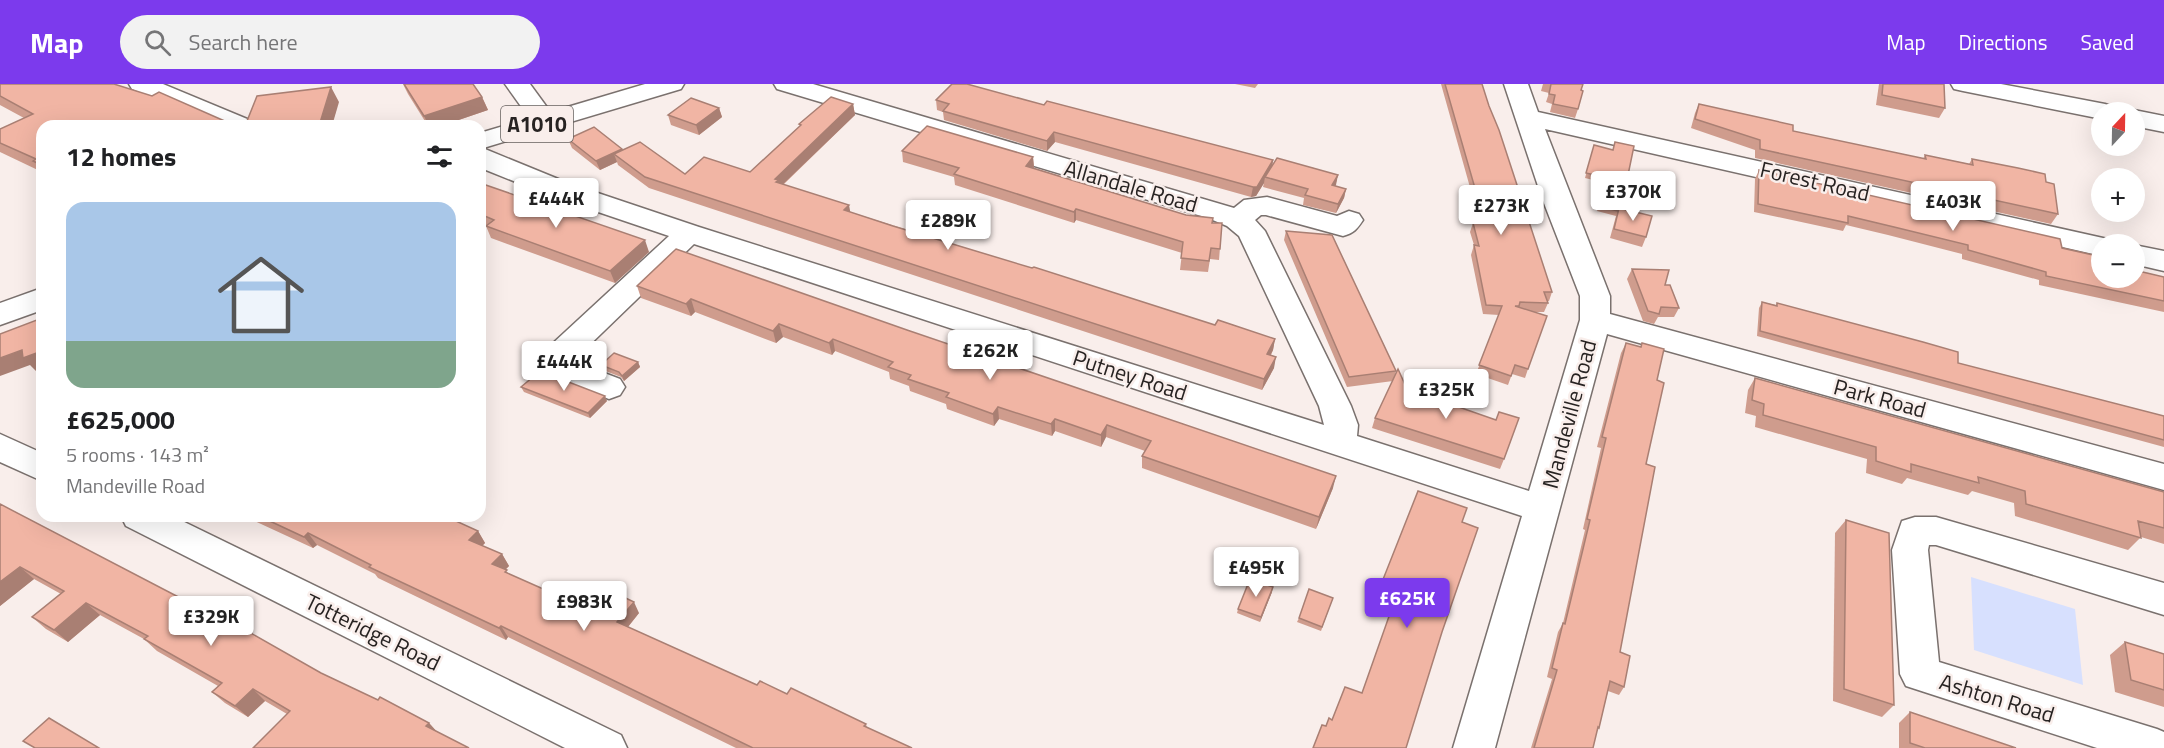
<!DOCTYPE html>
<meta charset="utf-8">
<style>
:root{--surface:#fff;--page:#f2f2f2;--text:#202124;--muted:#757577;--line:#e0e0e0;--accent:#7c3aed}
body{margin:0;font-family:"Titillium Web",sans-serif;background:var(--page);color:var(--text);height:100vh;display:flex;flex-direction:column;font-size:22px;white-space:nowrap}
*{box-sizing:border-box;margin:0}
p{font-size:20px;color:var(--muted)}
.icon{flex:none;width:33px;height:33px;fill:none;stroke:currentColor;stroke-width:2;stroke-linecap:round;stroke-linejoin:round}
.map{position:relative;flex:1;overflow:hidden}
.panel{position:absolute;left:36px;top:36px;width:450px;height:402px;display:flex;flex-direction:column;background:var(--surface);border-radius:18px;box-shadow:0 6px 24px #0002}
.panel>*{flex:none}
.needle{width:39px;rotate:22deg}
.fabs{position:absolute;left:2091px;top:18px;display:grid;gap:12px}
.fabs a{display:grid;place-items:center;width:54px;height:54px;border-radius:50%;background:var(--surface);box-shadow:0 6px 24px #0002;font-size:30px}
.price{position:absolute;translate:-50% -51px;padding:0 14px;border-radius:6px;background:#fff;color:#222;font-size:20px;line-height:39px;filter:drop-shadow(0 2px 3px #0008)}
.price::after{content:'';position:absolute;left:50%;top:36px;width:18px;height:14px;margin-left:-9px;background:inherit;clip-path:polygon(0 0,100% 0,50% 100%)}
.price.current{background:var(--accent);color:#fff}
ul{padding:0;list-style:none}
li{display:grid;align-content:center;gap:12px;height:318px;padding:0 30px}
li+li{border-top:2px solid var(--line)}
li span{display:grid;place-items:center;height:186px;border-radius:18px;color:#555}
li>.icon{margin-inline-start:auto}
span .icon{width:108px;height:108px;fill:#fffc;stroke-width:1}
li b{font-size:26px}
h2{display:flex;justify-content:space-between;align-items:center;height:72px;padding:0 30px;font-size:26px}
header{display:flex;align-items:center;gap:36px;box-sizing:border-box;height:84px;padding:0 30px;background:var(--accent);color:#fff}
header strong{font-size:28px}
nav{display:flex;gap:33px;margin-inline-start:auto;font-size:21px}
.search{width:420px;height:54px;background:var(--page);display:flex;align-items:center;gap:15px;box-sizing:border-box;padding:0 21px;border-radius:33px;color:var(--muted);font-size:22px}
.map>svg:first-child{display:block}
.green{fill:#d7e0fe}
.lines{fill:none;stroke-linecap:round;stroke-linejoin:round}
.minor-casing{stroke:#7a716e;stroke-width:3}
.major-casing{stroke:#7a716e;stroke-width:3}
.minor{fill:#fff;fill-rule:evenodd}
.major{fill:#fff;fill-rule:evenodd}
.wall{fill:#cf9c8d}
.shaded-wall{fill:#a97f73}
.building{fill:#f1b5a4;stroke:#a97f73;stroke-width:1.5}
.labels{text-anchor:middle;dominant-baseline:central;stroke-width:5;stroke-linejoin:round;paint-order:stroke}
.shield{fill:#f9eeeb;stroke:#66605e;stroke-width:1.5}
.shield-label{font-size:21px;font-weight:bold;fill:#272322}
.street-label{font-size:22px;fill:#272322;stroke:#f9eeeb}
</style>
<header>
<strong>Map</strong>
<div class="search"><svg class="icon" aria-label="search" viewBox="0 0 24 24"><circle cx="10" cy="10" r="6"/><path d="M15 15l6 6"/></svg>Search here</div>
<nav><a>Map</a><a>Directions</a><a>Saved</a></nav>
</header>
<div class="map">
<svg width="2164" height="664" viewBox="0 0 2164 664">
<rect width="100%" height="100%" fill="#f9eeeb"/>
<!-- green -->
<path class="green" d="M1971,493L2075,525L2083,601L1974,566Z"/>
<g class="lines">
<defs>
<g id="minor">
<path d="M129,0H163L252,37L256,42H221L132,5Z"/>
<path d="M505,0H530L557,37L553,42L544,45L535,42Z"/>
<path d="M774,0H813L1234,124L1244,116L1267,113L1337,132L1349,127L1359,130L1363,136C1357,145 1354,149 1343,152L1266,131H1261L1255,136L1265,147L1351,322L1358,341L1357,352L1529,407L1580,236V212L1542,114L1504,0H1528L1538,28L2112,156L2115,160H2102V172L1545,45L1610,212V230L2164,380V406L1607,250L1495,664H1453L1522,432L694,160L573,277L620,295L625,303L620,311L609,315L539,288L534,280L539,272L669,152L548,111L486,86L480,82V63L568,99L699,143L1324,341L1319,322L1239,152L1227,142L1208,134L777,5Z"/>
<path d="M1951,0H2001L2105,20L2114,23L2118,28H2102V35L1963,7L1954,5Z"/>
<path d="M2134,26L2164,32V48L2134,42V28H2125Z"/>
<path d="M2134,161L2164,167V187L2134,180Z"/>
<path d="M0,350L42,369V397L0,378Z"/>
<path d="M121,432H172L621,651L627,664H565L126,442Z"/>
<path d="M1915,433H1936L2164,499V531L1936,461H1929L1928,466L1939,578L2157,645L2164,648V664H2097L1906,602L1900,590L1892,466L1902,437Z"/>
</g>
<g id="major">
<path d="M645,0H684L681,5L480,65V49Z"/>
<path d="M42,204V226L0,241V219Z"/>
</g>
</defs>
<!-- minor casing -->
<use href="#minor" class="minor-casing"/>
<!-- major casing -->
<use href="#major" class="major-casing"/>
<!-- minor -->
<use href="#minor" class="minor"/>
<!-- major -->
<use href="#major" class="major"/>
</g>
<!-- wall -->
<g class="wall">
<path d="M0,0L236,42H42V88L0,68V45L24,34L0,21Z"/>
<path d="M403,0L482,13L488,26L441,42H428L408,10Z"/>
<path d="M1235,0H1258L1255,4Z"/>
<path d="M1441,0H1482L1489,22L1552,208L1549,217H1547L1548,219L1544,228H1534L1528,285L1525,294L1512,290L1508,301L1476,290L1499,231L1483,230L1471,171L1474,161L1470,148L1473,139H1480Z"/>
<path d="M1543,0H1583L1581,6L1578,25L1575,34L1550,28L1552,20L1546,18L1549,9L1541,7Z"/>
<path d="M1879,0H1944L1945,24L1939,34L1876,21Z"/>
<path d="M936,16L1044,21L1273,76L1272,81L1338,91L1335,102L1346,105L1344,114L1336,129L1303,121L1304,114L1263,103L1264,99L1256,112L1251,113L1055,58L1047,67L944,36L943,28L937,26Z"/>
<path d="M853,20L855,31L783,101L850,128L1215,241L1275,255L1273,266L1271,271L1274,284L1262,306L649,104L618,81L617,78L600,86L572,64L568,55L622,65L623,66L685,90L750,88L800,42L799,40Z"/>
<path d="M1699,20L1793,47L1923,75L1925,71L1969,80L1972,75L2046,98L2058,130L2051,140L1755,74V66L1691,44L1695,29Z"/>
<path d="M719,24L722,33L699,51L671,41L668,31Z"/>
<path d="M1615,58L1621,125L1646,153L1642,163L1610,154L1616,132L1597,127L1600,118L1592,117L1597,97L1585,94L1594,61L1613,66Z"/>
<path d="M902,67L1033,73L1034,84L1186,131L1212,139H1222L1219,176L1210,175L1208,188L1180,186L1182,169L1076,136L1074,139L955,101L954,93L903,78Z"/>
<path d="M1759,86L2062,164L2102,194L2164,193V228L2039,201V196L1962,175V170L1888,151L1846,141L1843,147L1754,128L1755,95Z"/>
<path d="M480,99L649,168L615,199L491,154L486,142L480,140Z"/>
<path d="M1286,147L1396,287L1394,294L1504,375L1500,385L1372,344L1375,334L1393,297L1347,303L1284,156Z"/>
<path d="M676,165L1333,404L1316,445L1142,384V372L1145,367L1106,353L1101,363L1055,347L1052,352L999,335L994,342L947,325L946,320L910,307L909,302L890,295L889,288L835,267L832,271L783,253L776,259L695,228L691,232L641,214L637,202Z"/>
<path d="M1632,185L1665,201L1679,224L1674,233H1658L1654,240L1643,237L1627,195Z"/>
<path d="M1762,218L1776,221L1777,219L1958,279L2164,332V363L1757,252L1759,224Z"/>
<path d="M1626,259L1641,263L1642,259L1657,296L1620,568L1624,603L1619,611L1608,607L1599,644L1596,649L1593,664H1531L1552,595L1547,593L1558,548L1563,539L1585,446L1583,445L1601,364L1597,363L1621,269Z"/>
<path d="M638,278L640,283L624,297L621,293L603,286L601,281Z"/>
<path d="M1755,294L2164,408V460L2141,453L2128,466L2015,432L2014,419L1972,407L1968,411L1907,394L1902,400L1866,389L1867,375L1755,343L1756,332L1745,329L1748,306Z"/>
<path d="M521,303L607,317L590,334L524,308Z"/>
<path d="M0,420L321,589L378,616L429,639L436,647L287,630L265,617L248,633L225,619L212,608L218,602L157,567L144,555L100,531L68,558L46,545L32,533L61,510L34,495L0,522Z"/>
<path d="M244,432H445L478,447L485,459L482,462L502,470L509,482L505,486L509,490L550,508L597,526L639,529L628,543L757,601L787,610L866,640L867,644L912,664H736L508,553L506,556L378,494L375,490L317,461L313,464Z"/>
<path d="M1846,436L1894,621L1882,633L1833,617L1835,449Z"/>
<path d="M1462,438L1442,548L1326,642L1362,609L1396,513L1379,507L1382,498Z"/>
<path d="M1272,508L1260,538L1237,529L1238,525Z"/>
<path d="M1333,514L1321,547L1297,538L1299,534Z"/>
<path d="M2125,558L2164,570V623L2115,608L2110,571Z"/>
<path d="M1910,628L2016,664H1899V639Z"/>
</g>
<!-- shaded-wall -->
<g class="shaded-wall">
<path d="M331,3L339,18L332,42H319Z"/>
<path d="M482,13L488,26L441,42H429L424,32Z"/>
<path d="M853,20L855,31L780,103L779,110L775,95Z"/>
<path d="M719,24L722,33L699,51L696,41Z"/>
<path d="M1054,48L1055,58L1047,67V57Z"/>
<path d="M622,65L625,74L614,70L617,78L600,86L596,77Z"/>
<path d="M1033,73L1034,84L1026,82Z"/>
<path d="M1273,76L1272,86L1265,93L1264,99L1256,112L1251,113L1253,103Z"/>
<path d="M1338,91L1336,101L1330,110L1332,101Z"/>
<path d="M1346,105L1344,114L1336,129L1338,120Z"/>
<path d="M849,121L851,132L844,126Z"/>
<path d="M1076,125V136L1074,139V128Z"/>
<path d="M645,156L649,168L615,199L610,187Z"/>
<path d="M691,215L695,228L691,232L686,220Z"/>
<path d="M779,240L783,253L776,259L773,247Z"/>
<path d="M833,255L835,267L832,271L829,259Z"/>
<path d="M1275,255L1273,266L1265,281L1267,270Z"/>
<path d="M22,266L42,267V285L36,287L30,281L0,292V274Z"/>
<path d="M1276,273L1274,284L1262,306L1264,295Z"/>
<path d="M638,278L640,283L624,297L622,292Z"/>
<path d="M605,312L607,317L590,334L588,329Z"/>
<path d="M998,323L999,335L994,342L993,330Z"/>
<path d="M1055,335V347L1052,352L1051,340Z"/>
<path d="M1107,341L1106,353L1101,363V351Z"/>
<path d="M1336,392L1333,404L1316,445L1319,433Z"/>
<path d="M478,447L485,459L476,468L469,456Z"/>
<path d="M308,449L317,461L313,464L304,453Z"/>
<path d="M502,470L509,482L500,491L492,480Z"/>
<path d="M20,483L34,495L0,522V498Z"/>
<path d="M1273,503L1272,508L1260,538L1261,533Z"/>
<path d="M634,518L639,529L623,549L617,538Z"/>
<path d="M86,519L100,531L68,558L54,546Z"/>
<path d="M501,542L508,553L506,556L499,544Z"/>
<path d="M253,605L265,617L248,633L235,622Z"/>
<path d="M429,639L439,650L426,642Z"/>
</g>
<!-- building -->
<g class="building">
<path d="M0,0H114L152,12L159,8L236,42H42V81L33,77L36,75L0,59V45L33,30L0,12Z"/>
<path d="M404,0H473L482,13L424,32Z"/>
<path d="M952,0H967L1044,21L1047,17L1273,76L1257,103H1253L1054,48L1047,57L943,27L949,20L936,16Z"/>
<path d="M1445,0H1482L1489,22L1499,46L1552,208H1544L1548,219L1520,218L1519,222H1515L1547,232L1528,285L1515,281L1511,292L1479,281L1502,222L1486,221L1474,161L1479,162L1473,139H1485Z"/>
<path d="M1551,0H1583L1581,6L1583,7L1578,25L1553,20L1555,11L1549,10Z"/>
<path d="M1883,0H1944L1945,24L1882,11Z"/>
<path d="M331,3L319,42H245L257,12Z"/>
<path d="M831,13L853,20L775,95L779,96L776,98L849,121L844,126L893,142L1032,184L1034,183L1215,241L1218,236L1275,255L1267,270L1276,273L1264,295L645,93L614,70L640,58L685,90L704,73L750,88L801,41L799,40Z"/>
<path d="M691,14L719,24L696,41L668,31Z"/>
<path d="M1699,20L1793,41V47L1926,75L1925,71L1973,81L1972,75L2018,84L2045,90L2046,98L2054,100L2058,130L1760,65V56L1695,35Z"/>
<path d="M927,42L1033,73L1026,82L1186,131L1213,134L1212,139H1222L1220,165L1211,164L1209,177L1181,174L1183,158L1076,125L1074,128L954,90L959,84L902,67Z"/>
<path d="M594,43L622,65L596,77L568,55Z"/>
<path d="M1615,58L1634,62L1621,125L1619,124L1618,127L1599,122L1602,113L1594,112L1599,92L1586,89L1594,61L1613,66Z"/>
<path d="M1277,74L1338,91L1332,101L1346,105L1338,120L1305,111L1308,105L1265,93Z"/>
<path d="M1759,86L2060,155L2062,164L2102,173V194H2134V186L2164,193V217L2046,192V188L1968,166V161L1894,143L1848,132V139L1758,120Z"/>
<path d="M480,99L645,156L610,187L486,142L494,136L480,130Z"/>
<path d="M1619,124L1652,132L1646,153L1614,145Z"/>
<path d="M1286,147L1332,151L1396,287L1349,293Z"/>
<path d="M676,165L907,246L1336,392L1319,433L1142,372L1151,357L1107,341L1101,351L1055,335L1051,340L998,323L993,330L946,313L949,309L908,295L911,291L888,283L893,278L833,255L829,259L779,240L773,247L691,215L686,220L637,202Z"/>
<path d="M1632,185L1669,186L1665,201H1670L1679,224L1661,223L1659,230L1648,227Z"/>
<path d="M1762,218L1777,222V219L1923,258L1958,268V279L2164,332V356L1760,247Z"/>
<path d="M42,234V267L23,274L22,266L0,274V250Z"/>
<path d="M1626,259L1641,263L1642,259L1664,265L1657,296L1664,299L1646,380L1655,383L1620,568L1630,572L1624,603L1610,597L1599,644L1598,643L1593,664H1534L1557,586L1552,584L1563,539L1565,540L1590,436L1587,435L1606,354L1602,353Z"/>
<path d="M614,269L638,278L622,292L619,288L601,281Z"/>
<path d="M1398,285L1407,305L1496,336L1499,328L1519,334L1504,375L1375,334Z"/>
<path d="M540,287L605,312L588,329L521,303Z"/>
<path d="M1755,294L2164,408V444L2138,437L2141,454L2026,420L2025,407L1978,393L1979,399L1911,380V388L1876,377V363L1763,331L1764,320L1752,316Z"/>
<path d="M1418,407L1467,424L1462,438L1478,444L1442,548L1406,664H1313L1322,641L1326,642L1329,634L1332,636L1345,603L1362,609L1399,504L1382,498Z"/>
<path d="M0,420L188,518L191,515L321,589L378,616L380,613L429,639L426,642L469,664H253L290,627L253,605L235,622L212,608L222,599L144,555L148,552L86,519L54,546L32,533L64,507L20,483L0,498Z"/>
<path d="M259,432H445L478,447L469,456L502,470L492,480L507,486L505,488L550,508L552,505L597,526L613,508L634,518L617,538L757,601L760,597L787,610L791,604L866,640L864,642L912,664H753L501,542L499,544L369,483L371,481L308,449L304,453Z"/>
<path d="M1846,436L1889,449L1894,621L1844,605Z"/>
<path d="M1250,495L1273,503L1261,533L1238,525Z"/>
<path d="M1309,505L1333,514L1322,543L1299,534Z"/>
<path d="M2125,558L2164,570V606L2131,596Z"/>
<path d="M1910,628L2016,664H1925L1910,659Z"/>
<path d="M49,634L99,664H35L23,657Z"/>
</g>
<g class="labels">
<!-- shield labels -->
<rect class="shield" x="501" y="22" width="72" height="36" rx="4.5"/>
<g class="shield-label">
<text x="537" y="40">A1010</text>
</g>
<!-- street labels -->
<g class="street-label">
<text transform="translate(1815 97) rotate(13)">Forest Road</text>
<text transform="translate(1131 102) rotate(16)">Allandale Road</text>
<text transform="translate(1130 291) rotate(18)">Putney Road</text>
<text transform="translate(1880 314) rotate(15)">Park Road</text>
<text transform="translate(1569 330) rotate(-75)">Mandeville Road</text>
<text transform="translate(373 548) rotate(26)">Totteridge Road</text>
<text transform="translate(1997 614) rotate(17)">Ashton Road</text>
</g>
</g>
</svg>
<div class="fabs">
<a><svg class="needle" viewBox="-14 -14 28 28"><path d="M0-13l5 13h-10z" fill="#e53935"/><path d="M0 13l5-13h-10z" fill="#757577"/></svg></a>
<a>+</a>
<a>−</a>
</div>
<b class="price" style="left:1633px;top:138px">£370K</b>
<b class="price" style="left:556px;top:145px">£444K</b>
<b class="price" style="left:1953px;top:148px">£403K</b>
<b class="price" style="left:1501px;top:152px">£273K</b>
<b class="price" style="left:948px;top:167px">£289K</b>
<b class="price" style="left:990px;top:297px">£262K</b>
<b class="price" style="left:564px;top:308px">£444K</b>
<b class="price" style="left:1446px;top:336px">£325K</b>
<b class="price" style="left:1256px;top:514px">£495K</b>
<b class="price current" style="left:1407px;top:545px">£625K</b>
<b class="price" style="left:584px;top:548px">£983K</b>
<b class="price" style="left:211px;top:563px">£329K</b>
<section class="panel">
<h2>12 homes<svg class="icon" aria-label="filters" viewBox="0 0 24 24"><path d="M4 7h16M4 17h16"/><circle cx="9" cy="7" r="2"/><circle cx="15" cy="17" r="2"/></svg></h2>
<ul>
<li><span style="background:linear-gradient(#a9c7e8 75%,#7fa58c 0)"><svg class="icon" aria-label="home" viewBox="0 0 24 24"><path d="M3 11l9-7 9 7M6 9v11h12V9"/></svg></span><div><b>£625,000</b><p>5 rooms · 143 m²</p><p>Mandeville Road</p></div></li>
</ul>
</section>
</div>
